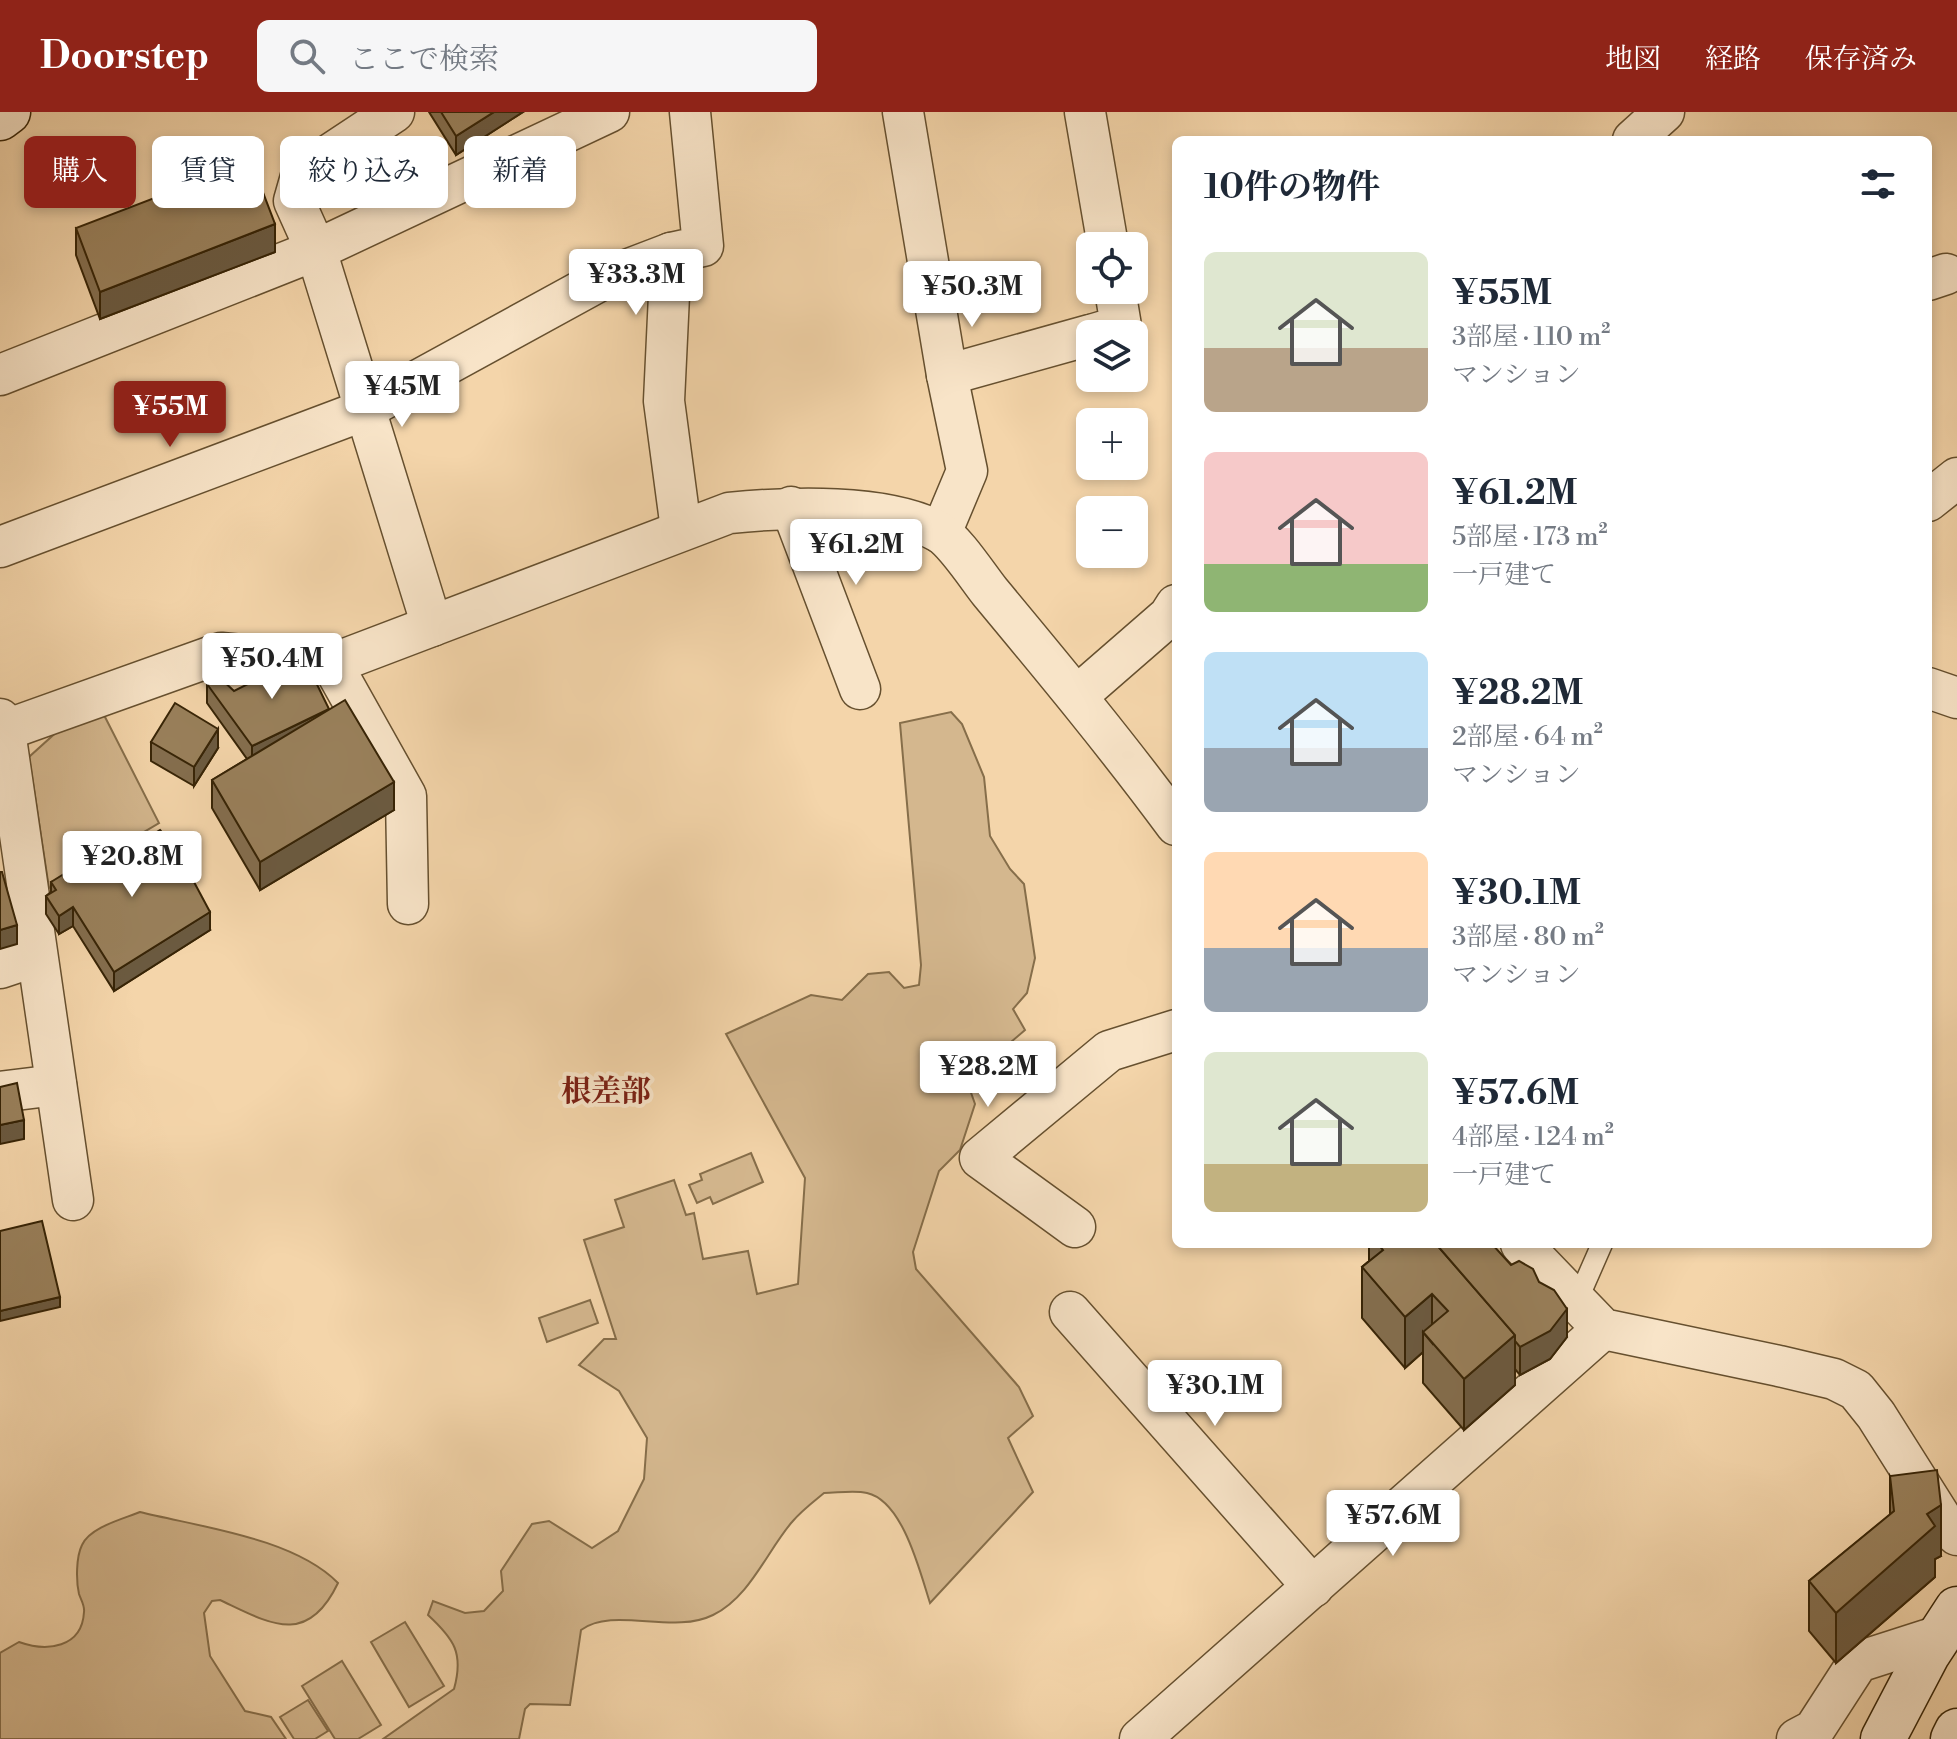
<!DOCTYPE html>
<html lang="ja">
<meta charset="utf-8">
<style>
:root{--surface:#fff;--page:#f6f6f7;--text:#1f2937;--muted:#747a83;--accent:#8f2418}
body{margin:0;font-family:"Libre Bodoni","Noto Serif JP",serif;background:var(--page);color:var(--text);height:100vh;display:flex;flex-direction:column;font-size:30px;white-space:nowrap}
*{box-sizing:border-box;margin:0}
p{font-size:26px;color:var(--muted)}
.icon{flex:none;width:44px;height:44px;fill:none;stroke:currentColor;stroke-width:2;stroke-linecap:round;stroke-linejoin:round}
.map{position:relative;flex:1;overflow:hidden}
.panel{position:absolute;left:1172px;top:24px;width:760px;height:1112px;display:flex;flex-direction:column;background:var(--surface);border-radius:12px;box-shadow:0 4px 12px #0003}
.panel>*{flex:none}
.top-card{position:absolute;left:24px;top:24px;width:760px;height:72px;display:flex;gap:16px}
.controls{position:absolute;left:1076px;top:120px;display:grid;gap:16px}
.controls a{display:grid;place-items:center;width:72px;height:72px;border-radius:12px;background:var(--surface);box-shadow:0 4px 12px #0003;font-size:40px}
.price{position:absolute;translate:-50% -68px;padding:0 18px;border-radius:8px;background:#fff;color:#222;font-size:26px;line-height:52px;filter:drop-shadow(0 2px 4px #0008)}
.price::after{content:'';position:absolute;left:50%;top:48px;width:24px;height:18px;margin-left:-12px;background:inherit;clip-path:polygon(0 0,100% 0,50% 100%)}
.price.selected{background:var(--accent);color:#fff}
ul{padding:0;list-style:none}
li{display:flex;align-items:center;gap:24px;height:200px;padding:0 32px}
li span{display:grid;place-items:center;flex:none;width:224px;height:160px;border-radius:12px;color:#555}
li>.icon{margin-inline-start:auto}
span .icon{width:96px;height:96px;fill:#fffc;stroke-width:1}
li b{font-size:34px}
h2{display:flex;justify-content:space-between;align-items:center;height:96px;padding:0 32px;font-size:34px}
.tag{padding:0 28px;border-radius:12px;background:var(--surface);box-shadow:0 4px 12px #0003;font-size:28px;line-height:72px}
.tag.selected{background:var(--accent);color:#fff}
header{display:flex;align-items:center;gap:48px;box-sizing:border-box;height:112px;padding:0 40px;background:var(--accent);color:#fff}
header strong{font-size:38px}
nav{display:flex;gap:44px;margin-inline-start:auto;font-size:28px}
.search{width:560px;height:72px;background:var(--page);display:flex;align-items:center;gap:20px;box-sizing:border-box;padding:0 28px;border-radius:12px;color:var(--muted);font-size:30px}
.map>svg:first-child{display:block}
.green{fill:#d4b78e;stroke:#866e4a;stroke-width:2}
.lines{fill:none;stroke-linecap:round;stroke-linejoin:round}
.lane-casing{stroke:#66502f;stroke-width:23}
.street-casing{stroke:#66502f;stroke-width:43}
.secondary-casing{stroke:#372406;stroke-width:47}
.lane{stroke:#f8e4c8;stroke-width:20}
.street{stroke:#f8e4c8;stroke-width:40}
.secondary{stroke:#f8e4c8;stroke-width:44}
.wall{fill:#846e4e;stroke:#372406;stroke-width:2}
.shaded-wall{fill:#6b5a40;stroke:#372406;stroke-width:2}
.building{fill:#99805b;stroke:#372406;stroke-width:2}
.labels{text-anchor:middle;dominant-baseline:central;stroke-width:8;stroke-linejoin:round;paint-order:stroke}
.quarter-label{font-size:30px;font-weight:bold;fill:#7a1f14;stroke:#f8e4c8}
</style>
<header>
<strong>Doorstep</strong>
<div class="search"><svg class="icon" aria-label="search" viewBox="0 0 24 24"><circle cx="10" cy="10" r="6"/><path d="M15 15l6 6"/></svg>ここで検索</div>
<nav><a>地図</a><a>経路</a><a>保存済み</a></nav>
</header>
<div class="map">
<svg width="1957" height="1627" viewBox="0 0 1957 1627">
<rect width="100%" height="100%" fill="#f4d5aa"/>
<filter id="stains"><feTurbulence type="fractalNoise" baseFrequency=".0025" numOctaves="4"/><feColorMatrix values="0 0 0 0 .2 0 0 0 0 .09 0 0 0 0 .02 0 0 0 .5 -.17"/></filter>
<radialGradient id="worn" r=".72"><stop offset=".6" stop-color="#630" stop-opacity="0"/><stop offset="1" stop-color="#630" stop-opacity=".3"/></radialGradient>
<!-- green -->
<g class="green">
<path d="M951,600L962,612L984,665L990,724L1010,757L1024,772L1035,846L1027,881L1013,897L1025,918L990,948L969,975L975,992L960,1038L939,1059L913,1140L916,1157L1019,1275L1033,1304L1008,1326L1033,1380L930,1491C920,1460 903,1389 867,1381C854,1378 837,1381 824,1381C813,1390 801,1399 792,1410C767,1439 750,1485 713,1503C673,1523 613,1494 581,1518L570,1593L530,1592L525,1597L519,1627H383L454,1577C464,1541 454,1527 428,1503L433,1489L465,1501L484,1499L503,1479L501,1459L532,1412L549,1409L592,1436L618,1419L644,1367L647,1326L619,1279L579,1253L604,1227H616L584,1128L624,1115L615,1088L674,1068L686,1103L694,1101L703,1147L748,1139L757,1182L798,1172L805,1066L726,922L811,883L842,888L868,862L889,860L904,876L919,873L921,853L900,611Z"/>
<path d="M104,603L159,711L49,776L29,645L60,617Z"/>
<path d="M751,1041L763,1070L713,1092L710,1085L697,1091L689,1073L702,1068L700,1062Z"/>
<path d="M590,1188L598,1211L547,1230L539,1206Z"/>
<path d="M140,1400C200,1415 294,1426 338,1471C307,1536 269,1511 220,1488L212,1489L204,1501L210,1544L245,1599L271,1605L286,1627H0V1541L19,1530C47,1540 82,1536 84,1500C85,1494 81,1488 79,1482C76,1469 76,1445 82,1433C90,1415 123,1407 140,1400Z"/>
<path d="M405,1510L444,1574L409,1595L371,1530Z"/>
<path d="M342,1549L381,1613L358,1627H335L302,1574Z"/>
<path d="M308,1588L328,1619L315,1627H294L280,1605Z"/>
</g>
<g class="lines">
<defs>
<path id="lane" d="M1577,1189L1602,1132"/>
<g id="street">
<path d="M394,0L302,61L294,89L316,138L432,514"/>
<path d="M903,0L947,263L967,359L941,421"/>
<path d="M1085,0L1108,134"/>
<path d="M1633,28L1664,0"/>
<path d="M1928,168L1946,162"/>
<path d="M1094,222L1121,214L1115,178"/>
<path d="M0,263L316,138L609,0"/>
<path d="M947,263L1090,223"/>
<path d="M1928,389L1957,366"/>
<path d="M791,395L860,577"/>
<path d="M681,417L664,289L671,141L703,134L690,0"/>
<path d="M0,435L362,299L603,167L671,141"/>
<path d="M332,552L406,684L408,792"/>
<path d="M1928,576L1957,586"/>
<path d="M1077,584L1169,504L1176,493"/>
<path d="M0,607L5,619L73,1088"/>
<path d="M0,620L221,541L332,552L729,401C788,395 887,391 939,420C955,429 978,465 990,480C1054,557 1117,633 1176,713"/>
<path d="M0,856L36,844"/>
<path d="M0,980L56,973"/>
<path d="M1075,1115L980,1046L1109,939L1176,918"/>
<path d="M1521,1132L1603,1217L1779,1254L1834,1267L1856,1278L1876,1303L1943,1409L1957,1423"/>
<path d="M1070,1200L1313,1475"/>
<path d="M1140,1627L1603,1217"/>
<path d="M1797,1627L1814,1618L1858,1550L1939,1524"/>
</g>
<g id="secondary">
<path d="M0,6L8,0"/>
<path d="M1883,1627L1927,1543L1957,1497"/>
<path d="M1953,1627L1957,1619"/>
</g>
</defs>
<!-- lane casing -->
<use href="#lane" class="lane-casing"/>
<!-- street casing -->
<use href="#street" class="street-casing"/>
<!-- secondary casing -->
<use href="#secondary" class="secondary-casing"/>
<!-- lane -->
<use href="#lane" class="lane"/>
<!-- street -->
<use href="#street" class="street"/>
<!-- secondary -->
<use href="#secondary" class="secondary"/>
</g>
<!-- wall -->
<g class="wall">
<path d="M429,0H523L456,43Z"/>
<path d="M76,116L275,140L100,207L76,143Z"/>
<path d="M207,572L234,579L329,598L394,698L260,778L212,696V668L247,647L207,591Z"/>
<path d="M151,630L218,636L194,674L151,649Z"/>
<path d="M101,754L210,818L114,879L73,814L59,822L46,802V784L51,780V770Z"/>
<path d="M1369,1132H1493V1135L1567,1225L1550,1247L1520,1263L1515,1257V1273L1464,1318L1423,1271V1240L1405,1256L1362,1206V1155L1369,1149Z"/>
<path d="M1890,1364L1941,1444L1935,1447V1465L1836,1551L1809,1519V1469L1890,1403Z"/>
</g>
<!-- shaded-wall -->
<g class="shaded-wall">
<path d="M494,0H523L456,43V24Z"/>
<path d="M275,112V140L100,207V180Z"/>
<path d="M329,597L252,653V634Z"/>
<path d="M218,617V636L194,674V655Z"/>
<path d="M394,670V698L260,778V750Z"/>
<path d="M73,795V814L59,822V804Z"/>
<path d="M210,800V818L114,879V860Z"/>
<path d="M17,813V832L0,837V818Z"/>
<path d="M24,1008V1027L0,1032V1013Z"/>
<path d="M1432,1182V1231L1423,1220V1240L1405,1256V1205Z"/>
<path d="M60,1185V1195L0,1209V1199Z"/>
<path d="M1567,1197V1225L1550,1247L1520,1263V1235Z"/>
<path d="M1515,1223V1273L1464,1318V1267Z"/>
<path d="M1941,1393V1444L1935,1447V1465L1836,1551V1501L1927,1402Z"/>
</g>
<!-- building -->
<g class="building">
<path d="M441,0H494L456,24Z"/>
<path d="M251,49L275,112L100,180L76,116Z"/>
<path d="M296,548L306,550L329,597L252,634L207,572L217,563L234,579Z"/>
<path d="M345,588L394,670L260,750L212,668Z"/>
<path d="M175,591L218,617L194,655L151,630Z"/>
<path d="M160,718L178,740L210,800L114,860L73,795L59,804L46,784L56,778L51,770L93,744L101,754Z"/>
<path d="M0,760H2L17,813L0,818Z"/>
<path d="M17,971L24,1008L0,1013V975Z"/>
<path d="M42,1109L60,1185L0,1199V1119Z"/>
<path d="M1378,1132H1436L1515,1223L1464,1267L1423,1220L1448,1199L1432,1182L1405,1205L1362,1155L1383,1138Z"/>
<path d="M1436,1132H1492L1511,1153L1519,1149L1533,1157L1539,1170L1554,1178L1567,1197L1550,1219L1520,1235L1515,1229V1223Z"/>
<path d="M1937,1358L1941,1393L1927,1402L1935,1414L1836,1501L1809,1469L1894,1399L1890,1364Z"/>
</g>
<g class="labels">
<!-- quarter labels -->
<g class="quarter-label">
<text x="606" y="980">根差部</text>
</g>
</g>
<rect width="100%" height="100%" filter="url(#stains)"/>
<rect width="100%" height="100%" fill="url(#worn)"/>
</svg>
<div class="controls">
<a><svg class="icon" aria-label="locate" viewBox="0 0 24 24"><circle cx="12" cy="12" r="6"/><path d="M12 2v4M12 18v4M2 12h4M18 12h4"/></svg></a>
<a><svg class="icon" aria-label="layers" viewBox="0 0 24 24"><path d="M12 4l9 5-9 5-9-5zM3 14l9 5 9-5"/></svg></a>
<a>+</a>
<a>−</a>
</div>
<b class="price" style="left:636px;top:205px">¥33.3M</b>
<b class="price" style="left:972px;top:217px">¥50.3M</b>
<b class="price" style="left:402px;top:317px">¥45M</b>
<b class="price selected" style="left:170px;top:337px">¥55M</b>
<b class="price" style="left:856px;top:475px">¥61.2M</b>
<b class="price" style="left:272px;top:589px">¥50.4M</b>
<b class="price" style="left:132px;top:787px">¥20.8M</b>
<b class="price" style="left:988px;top:997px">¥28.2M</b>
<b class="price" style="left:1215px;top:1316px">¥30.1M</b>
<b class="price" style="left:1393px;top:1446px">¥57.6M</b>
<div class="top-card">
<a class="tag selected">購入</a>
<a class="tag">賃貸</a>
<a class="tag">絞り込み</a>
<a class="tag">新着</a>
</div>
<section class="panel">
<h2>10件の物件<svg class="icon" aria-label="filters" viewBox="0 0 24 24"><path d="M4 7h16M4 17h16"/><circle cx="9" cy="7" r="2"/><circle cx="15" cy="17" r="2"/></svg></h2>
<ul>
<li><span style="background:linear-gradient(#dfe7d0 60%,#b9a48a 0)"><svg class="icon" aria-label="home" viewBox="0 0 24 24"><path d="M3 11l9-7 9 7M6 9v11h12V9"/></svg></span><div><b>¥55M</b><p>3部屋 · 110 m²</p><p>マンション</p></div></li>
<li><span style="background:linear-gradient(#f6c9c9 70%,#8fb573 0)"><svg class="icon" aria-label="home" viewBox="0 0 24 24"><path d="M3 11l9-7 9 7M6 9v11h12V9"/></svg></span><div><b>¥61.2M</b><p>5部屋 · 173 m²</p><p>一戸建て</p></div></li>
<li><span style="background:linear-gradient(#bfe0f5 60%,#9aa5b1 0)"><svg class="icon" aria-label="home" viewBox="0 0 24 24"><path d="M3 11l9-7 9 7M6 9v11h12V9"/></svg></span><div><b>¥28.2M</b><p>2部屋 · 64 m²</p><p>マンション</p></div></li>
<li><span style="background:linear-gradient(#ffd9b3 60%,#9aa5b1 0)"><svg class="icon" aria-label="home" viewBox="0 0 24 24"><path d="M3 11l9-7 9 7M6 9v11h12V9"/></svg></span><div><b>¥30.1M</b><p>3部屋 · 80 m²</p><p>マンション</p></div></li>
<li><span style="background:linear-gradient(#dfe7d0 70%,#c2b280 0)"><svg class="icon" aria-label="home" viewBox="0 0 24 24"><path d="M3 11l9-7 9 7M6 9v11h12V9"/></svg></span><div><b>¥57.6M</b><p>4部屋 · 124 m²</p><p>一戸建て</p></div></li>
</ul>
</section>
</div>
